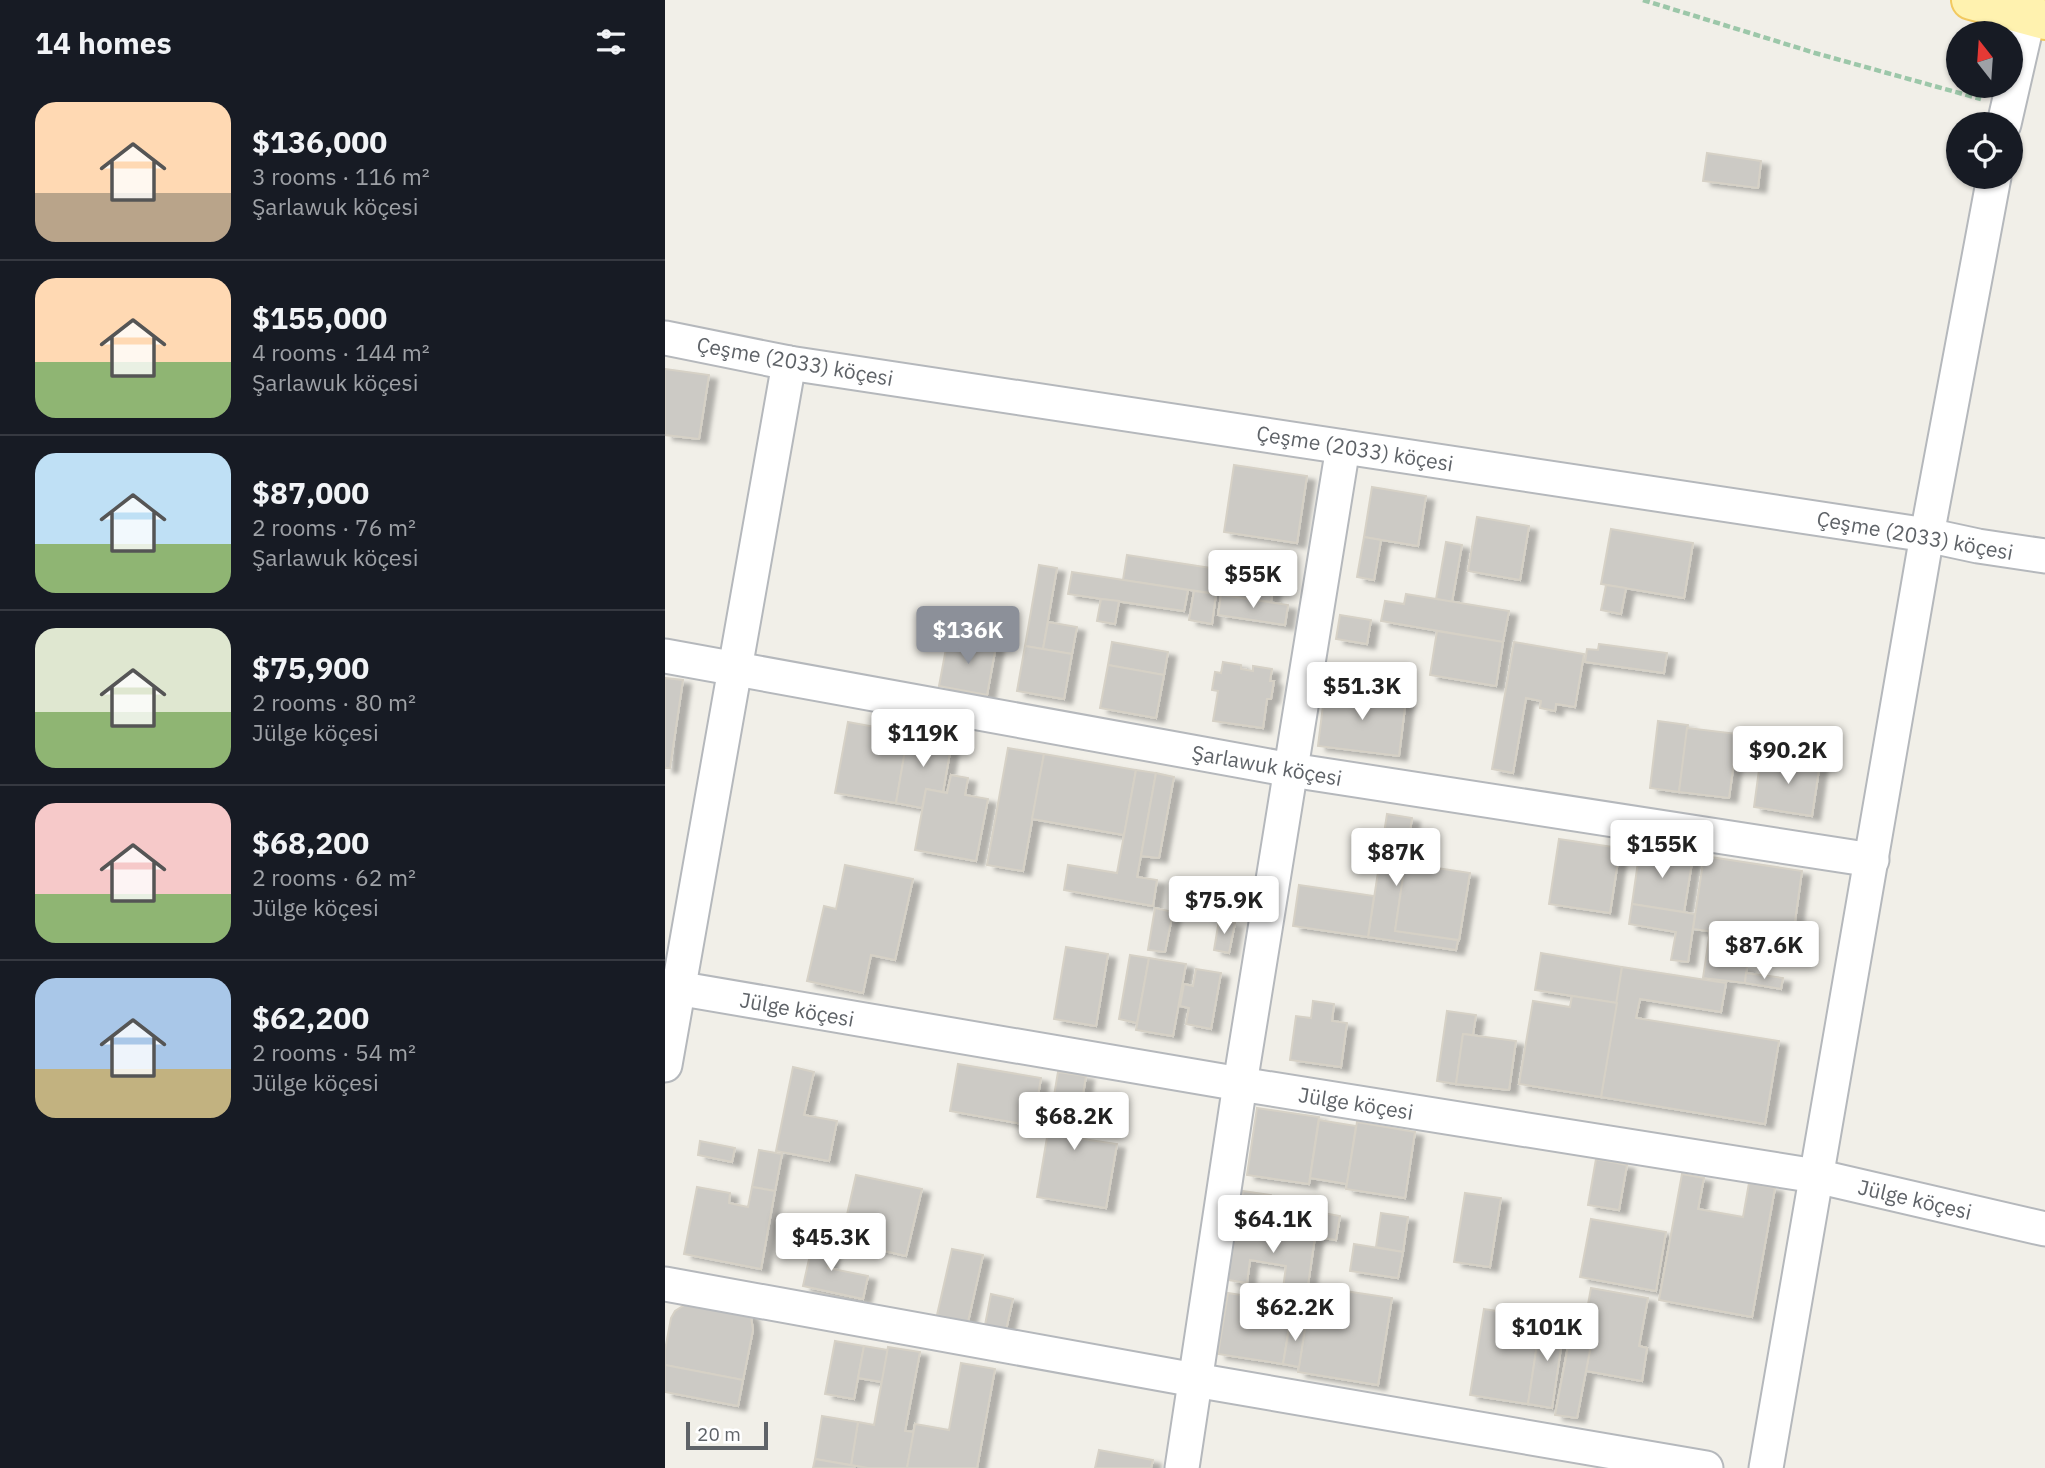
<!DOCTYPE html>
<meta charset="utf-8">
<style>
:root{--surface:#171b24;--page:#20242c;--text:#f1f3f6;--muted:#9ea1a6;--line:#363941;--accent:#8c9099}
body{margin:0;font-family:"IBM Plex Sans",sans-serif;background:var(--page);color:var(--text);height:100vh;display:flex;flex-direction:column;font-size:26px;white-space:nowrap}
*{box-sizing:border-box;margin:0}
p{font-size:23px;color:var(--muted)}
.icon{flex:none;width:38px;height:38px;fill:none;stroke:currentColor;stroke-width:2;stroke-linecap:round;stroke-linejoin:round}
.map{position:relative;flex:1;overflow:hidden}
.side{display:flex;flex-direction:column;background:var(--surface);width:665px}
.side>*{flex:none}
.needle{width:46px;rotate:343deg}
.fabs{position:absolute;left:1281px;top:21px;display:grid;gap:14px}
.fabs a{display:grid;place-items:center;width:77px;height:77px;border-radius:50%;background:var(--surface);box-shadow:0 2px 5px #0004;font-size:35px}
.scale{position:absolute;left:21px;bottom:18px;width:82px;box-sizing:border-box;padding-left:7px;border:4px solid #5f6368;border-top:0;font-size:19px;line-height:24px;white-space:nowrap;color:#5f6368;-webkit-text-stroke:5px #fff;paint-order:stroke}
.price{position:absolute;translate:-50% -60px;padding:0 16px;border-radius:7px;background:#fff;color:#222;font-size:23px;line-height:46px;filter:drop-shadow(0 2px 4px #0008)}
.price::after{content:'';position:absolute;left:50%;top:42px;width:21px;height:16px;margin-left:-10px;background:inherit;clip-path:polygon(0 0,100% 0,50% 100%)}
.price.current{background:var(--accent);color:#fff}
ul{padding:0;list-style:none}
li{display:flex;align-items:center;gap:21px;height:175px;padding:0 35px}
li+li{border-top:2px solid var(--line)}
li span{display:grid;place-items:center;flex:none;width:196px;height:140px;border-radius:21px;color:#555}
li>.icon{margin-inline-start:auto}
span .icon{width:84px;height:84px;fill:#fffc;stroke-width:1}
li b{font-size:30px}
h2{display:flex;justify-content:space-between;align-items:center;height:84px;padding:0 35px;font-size:30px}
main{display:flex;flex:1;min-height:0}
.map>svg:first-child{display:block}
.building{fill:#cccac5;stroke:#d6d1c6;stroke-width:2;filter:url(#shadow)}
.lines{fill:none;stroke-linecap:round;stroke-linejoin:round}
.street-casing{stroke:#b5b8bc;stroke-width:37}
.primary-casing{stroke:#f2c960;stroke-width:42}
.path{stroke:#9cc7a9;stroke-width:4.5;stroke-dasharray:7 3.5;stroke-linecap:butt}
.street{stroke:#fff;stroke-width:33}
.primary{stroke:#fff2af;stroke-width:38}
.labels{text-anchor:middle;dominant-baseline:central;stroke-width:5;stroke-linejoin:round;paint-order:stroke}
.street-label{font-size:21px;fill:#5f6368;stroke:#fff}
</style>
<main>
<section class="side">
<h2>14 homes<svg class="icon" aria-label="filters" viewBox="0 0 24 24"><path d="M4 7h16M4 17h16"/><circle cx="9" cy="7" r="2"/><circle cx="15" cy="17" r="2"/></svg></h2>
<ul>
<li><span style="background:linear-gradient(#ffd9b3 65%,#b9a48a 0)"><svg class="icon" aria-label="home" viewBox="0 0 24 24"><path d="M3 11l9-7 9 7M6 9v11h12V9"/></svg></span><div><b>$136,000</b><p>3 rooms · 116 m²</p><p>Şarlawuk köçesi</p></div></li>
<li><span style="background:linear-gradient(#ffd9b3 60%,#8fb573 0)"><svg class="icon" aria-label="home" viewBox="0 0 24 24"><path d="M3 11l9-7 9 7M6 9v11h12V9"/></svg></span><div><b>$155,000</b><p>4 rooms · 144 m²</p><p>Şarlawuk köçesi</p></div></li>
<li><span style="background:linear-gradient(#bfe0f5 65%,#8fb573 0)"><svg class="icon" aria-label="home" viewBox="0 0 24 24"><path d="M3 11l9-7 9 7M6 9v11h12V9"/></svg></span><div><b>$87,000</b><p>2 rooms · 76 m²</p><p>Şarlawuk köçesi</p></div></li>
<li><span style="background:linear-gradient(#dfe7d0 60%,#8fb573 0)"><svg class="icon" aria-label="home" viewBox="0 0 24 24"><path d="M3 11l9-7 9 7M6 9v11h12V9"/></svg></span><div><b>$75,900</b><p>2 rooms · 80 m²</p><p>Jülge köçesi</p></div></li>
<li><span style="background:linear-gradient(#f6c9c9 65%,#8fb573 0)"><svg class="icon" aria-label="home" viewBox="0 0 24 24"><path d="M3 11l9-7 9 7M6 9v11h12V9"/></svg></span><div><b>$68,200</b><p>2 rooms · 62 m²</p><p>Jülge köçesi</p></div></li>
<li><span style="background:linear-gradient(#a9c7e8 65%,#c2b280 0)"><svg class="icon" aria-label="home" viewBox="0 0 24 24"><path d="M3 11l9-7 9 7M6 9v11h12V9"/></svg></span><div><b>$62,200</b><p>2 rooms · 54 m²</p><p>Jülge köçesi</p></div></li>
</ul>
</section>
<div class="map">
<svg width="1380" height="1468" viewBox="0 0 1380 1468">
<defs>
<filter id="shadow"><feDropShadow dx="8" dy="4.5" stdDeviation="2" flood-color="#0004"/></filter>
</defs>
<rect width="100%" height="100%" fill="#f1efe8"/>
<!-- building -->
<g class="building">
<path d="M1042,153L1096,161L1093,188L1038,181Z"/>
<path d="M0,369L44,375L34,439L0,435Z"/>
<path d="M569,465L642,476L632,543L559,532Z"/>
<path d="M707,487L761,496L753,546L699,537Z"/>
<path d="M812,517L864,526L855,580L803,571Z"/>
<path d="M946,529L1028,543L1019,598L936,584Z"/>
<path d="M699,537L716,540L709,580L692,577Z"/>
<path d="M781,542L797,545L787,602L771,599Z"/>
<path d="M462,555L610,578L606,602L458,580Z"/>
<path d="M374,565L392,568L378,649L360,646Z"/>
<path d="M407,572L523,590L519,611L403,594Z"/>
<path d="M941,585L961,588L956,614L936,610Z"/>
<path d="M529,591L551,594L547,624L524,620Z"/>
<path d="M741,594L844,611L838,642L716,621L720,601L739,604Z"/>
<path d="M556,595L623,605L620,625L553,615Z"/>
<path d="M436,599L454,601L450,624L432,621Z"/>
<path d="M675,615L706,620L702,644L671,639Z"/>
<path d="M383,622L412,627L407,654L378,649Z"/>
<path d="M772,631L838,642L831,686L765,675Z"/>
<path d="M283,638L331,646L322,695L274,686Z"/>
<path d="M447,642L503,652L499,675L443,665Z"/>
<path d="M849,642L919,654L910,707L891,704L890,711L875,708L876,701L861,698L848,773L827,769Z"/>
<path d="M934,644L1002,653L999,673L920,662L922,649L933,650Z"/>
<path d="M360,646L407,654L399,699L352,691Z"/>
<path d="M558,662L576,665V669L588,671V666L607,669L605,681H609L606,699H602L598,728L548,721L553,691L547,690L550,672L556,673Z"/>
<path d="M443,665L499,675L491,718L435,708Z"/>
<path d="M0,678L18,680L5,768H0Z"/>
<path d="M660,689L741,699L734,756L653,746Z"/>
<path d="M993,721L1023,725L1014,792L985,788Z"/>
<path d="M183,722L243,733L231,803L170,793Z"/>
<path d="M1022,728L1073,734L1064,798L1014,792Z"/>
<path d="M243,733L287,741L278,792L261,789L257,808L231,803Z"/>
<path d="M343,748L379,754L358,871L322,865Z"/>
<path d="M379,754L471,770L459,835L367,819Z"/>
<path d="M1113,755H1117L1127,759L1155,763L1147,816L1089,807L1094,770L1102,769L1105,761Z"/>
<path d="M471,770L491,773L472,877L492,880L488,906L399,890L403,865L452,873Z"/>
<path d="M491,773L509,777L494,858L476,856Z"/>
<path d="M286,775L303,778L300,795L323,799L311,861L250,850L261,789L282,793Z"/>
<path d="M722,814L747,818L730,931L793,940L791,950L703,937Z"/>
<path d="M894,839L955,848L945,913L884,904Z"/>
<path d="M975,848L1028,856L1019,912L967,904Z"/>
<path d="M1039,856L1137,871L1127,943L1028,929Z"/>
<path d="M740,863L805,873L794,940L730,931Z"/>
<path d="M180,865L248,879L230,960L206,955L198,993L142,981L159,906L171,909Z"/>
<path d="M634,885L709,896L703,937L628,926Z"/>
<path d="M967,904L1030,914L1023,962L1006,960L1011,932L964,924Z"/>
<path d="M490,908L508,912L500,952L483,950Z"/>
<path d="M554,920L570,923L564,953L549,950Z"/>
<path d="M1045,931L1066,934L1061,963L1082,966L1080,983L1038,978Z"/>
<path d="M401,947L443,954L431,1026L389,1019Z"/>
<path d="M876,953L957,967L952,1003L870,990Z"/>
<path d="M465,955L484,958L472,1023L454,1019Z"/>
<path d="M484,958L521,964L508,1036L471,1030Z"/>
<path d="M957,967L1061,983L1056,1012L975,999L971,1018L1114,1041L1100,1124L936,1097Z"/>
<path d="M531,969L556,973L546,1029L521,1024L524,1008L515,1006L519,984L528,986Z"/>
<path d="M1081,973L1118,978L1116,989L1080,983Z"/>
<path d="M907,996L952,1003L936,1097L854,1084L868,1001L905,1007Z"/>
<path d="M648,1001L669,1004L667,1021L682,1023L676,1067L625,1060L631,1016L646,1018Z"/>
<path d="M782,1011L811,1015L808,1035L798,1034L791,1084L772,1081Z"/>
<path d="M798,1034L851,1041L844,1090L791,1084Z"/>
<path d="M293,1064L376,1078L368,1126L285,1111Z"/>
<path d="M128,1067L149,1072L139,1115L172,1121L164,1161L111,1151Z"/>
<path d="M393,1072L421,1076L411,1138L452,1144L441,1208L372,1197Z"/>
<path d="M592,1108L654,1117L644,1184L582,1175Z"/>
<path d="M654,1120L691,1126L682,1184L645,1178Z"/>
<path d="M692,1122L750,1132L740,1198L681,1189Z"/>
<path d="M35,1141L70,1148L67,1162L33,1155Z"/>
<path d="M94,1150L117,1154L110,1191L87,1187Z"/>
<path d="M931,1159L962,1165L954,1210L923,1205Z"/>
<path d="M1017,1174L1039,1178L1033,1209L1078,1217L1084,1183L1110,1188L1087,1317L994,1300Z"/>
<path d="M191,1175L257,1189L241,1256L176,1241Z"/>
<path d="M32,1187L65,1193L64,1203L83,1207L87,1187L110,1191L96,1269L19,1254Z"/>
<path d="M578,1191L606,1195L600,1229L572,1225Z"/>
<path d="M800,1193L836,1198L825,1267L789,1262Z"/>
<path d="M642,1210L675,1216L671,1240L638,1235Z"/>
<path d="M716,1213L743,1217L738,1252L711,1247Z"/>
<path d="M926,1219L1001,1232L991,1291L915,1277Z"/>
<path d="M572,1225L650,1237L642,1292L618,1289L621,1266L585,1260L582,1283L563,1280Z"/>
<path d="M149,1237L169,1241L163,1268L203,1276L198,1299L138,1286Z"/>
<path d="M689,1244L738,1252L733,1278L685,1271Z"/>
<path d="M287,1249L318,1255L303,1322L272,1315Z"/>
<path d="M647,1286L727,1298L713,1385L633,1372Z"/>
<path d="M926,1288L983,1298L974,1346L982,1348L977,1381L921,1371L926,1345L916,1343Z"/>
<path d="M563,1293L628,1303L618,1364L553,1354Z"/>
<path d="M326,1294L348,1299L341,1330L320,1325Z"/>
<path d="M21,1304L82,1313L86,1317L88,1330L78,1380L0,1365V1350L6,1318L10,1311Z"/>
<path d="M819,1309L876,1318L863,1404L805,1395Z"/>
<path d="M626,1318L641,1321L634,1367L618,1364Z"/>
<path d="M876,1318L900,1321L887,1408L863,1404Z"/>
<path d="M170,1341L199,1346L189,1399L160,1394Z"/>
<path d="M904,1341L926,1345L912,1418L890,1415Z"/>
<path d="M199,1346L223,1350L217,1382L193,1378Z"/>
<path d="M223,1347L255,1352L240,1431L249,1432L242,1468H203L186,1465L193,1422L209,1425Z"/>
<path d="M296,1363L330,1369L312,1468H242L250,1424L284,1430Z"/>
<path d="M0,1365L78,1380L73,1406L0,1392Z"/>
<path d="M157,1416L193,1422L186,1465L150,1459Z"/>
<path d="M434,1450L488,1460L486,1468H430Z"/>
<path d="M150,1459L190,1466L189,1468H148Z"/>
</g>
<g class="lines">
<defs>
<g id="street">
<path d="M1339,124L1364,15"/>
<path d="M0,338L124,363L1262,535L1313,546L1380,556"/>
<path d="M0,656L626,770L1207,860"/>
<path d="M0,986L575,1084L1151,1176L1380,1229"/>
<path d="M0,1065L124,363"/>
<path d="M0,1284L530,1380L1041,1468"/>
<path d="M517,1468L575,1084L678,447"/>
<path d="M1101,1468L1262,535L1329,177"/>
</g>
<path id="primary" d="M1306,0L1380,20"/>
</defs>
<!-- street casing -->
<use href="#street" class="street-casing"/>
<!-- primary casing -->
<use href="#primary" class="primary-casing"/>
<!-- path -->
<path class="path" d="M978,0L1150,53L1316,99"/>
<!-- street -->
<use href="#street" class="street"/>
<!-- primary -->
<use href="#primary" class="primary"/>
</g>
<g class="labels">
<!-- street labels -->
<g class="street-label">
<text transform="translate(130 361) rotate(10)">Çeşme (2033) köçesi</text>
<text transform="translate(690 448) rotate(9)">Çeşme (2033) köçesi</text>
<text transform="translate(1250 535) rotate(10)">Çeşme (2033) köçesi</text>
<text transform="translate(602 765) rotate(10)">Şarlawuk köçesi</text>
<text transform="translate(132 1009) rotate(10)">Jülge köçesi</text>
<text transform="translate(691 1103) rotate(9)">Jülge köçesi</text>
<text transform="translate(1250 1199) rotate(13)">Jülge köçesi</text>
</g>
</g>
</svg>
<div class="fabs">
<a><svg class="needle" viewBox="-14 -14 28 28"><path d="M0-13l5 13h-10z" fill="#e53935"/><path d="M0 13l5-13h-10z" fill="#9ea1a6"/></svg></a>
<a><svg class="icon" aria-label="locate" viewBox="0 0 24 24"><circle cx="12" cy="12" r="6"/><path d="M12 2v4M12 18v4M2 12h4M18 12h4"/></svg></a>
</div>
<div class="scale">20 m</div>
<b class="price" style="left:588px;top:610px">$55K</b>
<b class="price current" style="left:303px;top:666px">$136K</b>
<b class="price" style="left:697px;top:722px">$51.3K</b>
<b class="price" style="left:258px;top:769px">$119K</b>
<b class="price" style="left:1123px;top:786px">$90.2K</b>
<b class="price" style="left:997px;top:880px">$155K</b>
<b class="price" style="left:731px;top:888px">$87K</b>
<b class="price" style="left:559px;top:936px">$75.9K</b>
<b class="price" style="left:1099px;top:981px">$87.6K</b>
<b class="price" style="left:409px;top:1152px">$68.2K</b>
<b class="price" style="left:608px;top:1255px">$64.1K</b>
<b class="price" style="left:166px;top:1273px">$45.3K</b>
<b class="price" style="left:630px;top:1343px">$62.2K</b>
<b class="price" style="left:882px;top:1363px">$101K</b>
</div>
</main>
